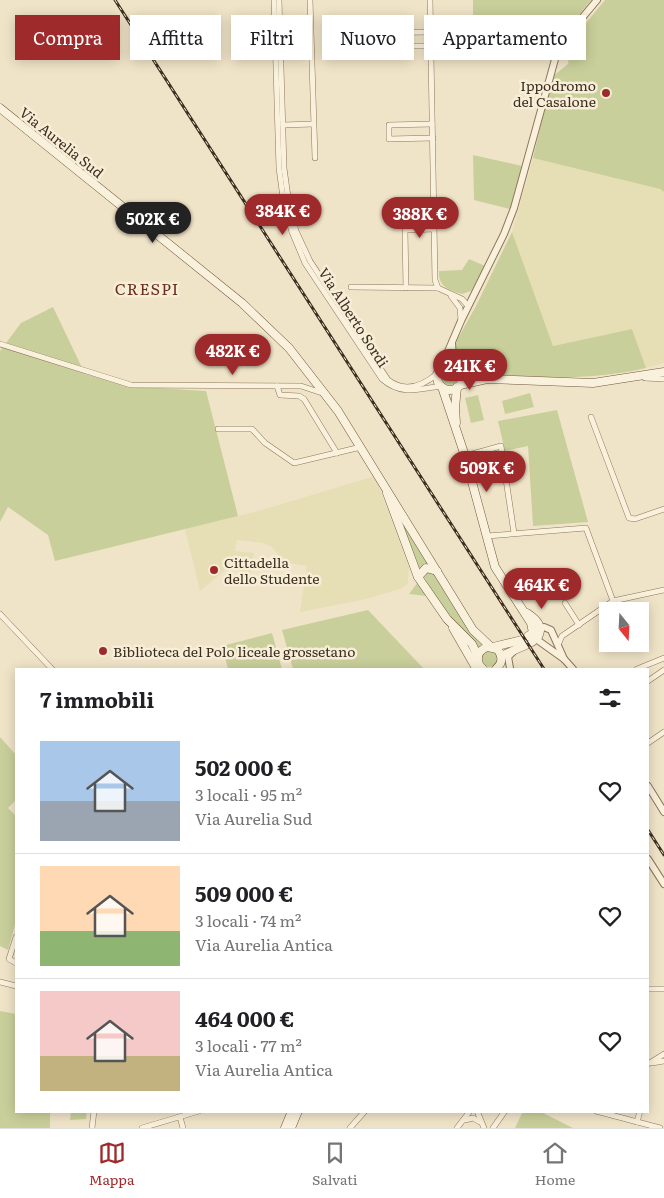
<!DOCTYPE html>
<html lang="it">
<meta charset="utf-8">
<style>
:root{--surface:#fff;--page:#f6f6f6;--text:#202124;--muted:#757577;--line:#e0e0e0;--accent:#9e2a2b}
body{margin:0;font-family:Literata,serif;background:var(--page);color:var(--text);height:100vh;display:flex;flex-direction:column;font-size:19px;white-space:nowrap}
*{box-sizing:border-box;margin:0}
p{font-size:16px;color:var(--muted)}
.icon{flex:none;width:28px;height:28px;fill:none;stroke:currentColor;stroke-width:2;stroke-linecap:round;stroke-linejoin:round}
.map{position:relative;flex:1;overflow:hidden}
.sheet{position:absolute;left:15px;top:668px;width:634px;height:445px;display:flex;flex-direction:column;background:var(--surface);border-radius:0px;box-shadow:0 2px 12px #0003}
.sheet>*{flex:none}
.guide{position:absolute;left:15px;top:15px;width:635px;height:45px;display:flex;gap:10px}
.needle{width:32px;rotate:162deg}
.fabs{position:absolute;left:599px;top:602px;display:grid;gap:10px}
.fabs a{display:grid;place-items:center;width:50px;height:50px;border-radius:0px;background:var(--surface);box-shadow:0 2px 12px #0003;font-size:25px}
.price{position:absolute;translate:-50% -42px;padding:0 11px;border-radius:18px;background:var(--accent);color:#fff;font-size:16px;line-height:32px;filter:drop-shadow(0 1px 2px #0008)}
.price::after{content:'';position:absolute;left:50%;top:30px;width:15px;height:11px;margin-left:-8px;background:inherit;clip-path:polygon(0 0,100% 0,50% 100%)}
.price.active{background:#222;color:#fff}
ul{padding:0;list-style:none}
li{display:flex;align-items:center;gap:15px;height:125px;padding:0 25px}
li+li{border-top:1px solid var(--line)}
li span{display:grid;place-items:center;flex:none;width:140px;height:100px;border-radius:0px;color:#555}
li>.icon{margin-inline-start:auto}
span .icon{width:60px;height:60px;fill:#fffc;stroke-width:1}
li b{font-size:21px}
h2{display:flex;justify-content:space-between;align-items:center;height:60px;padding:0 25px;font-size:21px}
.chip{padding:0 18px;border-radius:0px;background:var(--surface);box-shadow:0 2px 12px #0003;font-size:18px;line-height:45px}
.chip.active{background:var(--accent);color:#fff}
.tabs{display:flex;justify-content:space-around;align-items:center;height:70px;border-top:1px solid var(--line);background:var(--surface);font-size:14px;color:var(--muted)}
.tabs a{display:grid;justify-items:center;gap:2px}
.tabs .active{color:var(--accent)}
.map>svg:first-child{display:block}
.farmland{fill:#e6deb5}
.green{fill:#c9cf9b}
.lines{fill:none;stroke-linecap:round;stroke-linejoin:round}
.minor-casing{stroke:#8d765c;stroke-width:6}
.tertiary-casing{stroke:#8d765c;stroke-width:8}
.secondary-casing{stroke:#6f573f;stroke-width:9}
.minor{stroke:#faf1dc;stroke-width:5}
.tertiary{stroke:#faf1dc;stroke-width:6}
.secondary{stroke:#faf1dc;stroke-width:8}
.rail-casing{stroke:#3d2e20;stroke-width:3}
.rail{stroke:#f7eed8;stroke-width:1;stroke-dasharray:4;stroke-linecap:butt}
.poi-dot{fill:#9e2a2b;stroke:#f7eed8;stroke-width:2}
.labels{text-anchor:middle;dominant-baseline:central;stroke-width:5;stroke-linejoin:round;paint-order:stroke}
.poi-label{font-size:14px;fill:#3d2e20;stroke:#f7eed8;text-anchor:start}
.street-label{font-size:14px;fill:#3d2e20;stroke:#f7eed8}
.quarter-label{font-size:16px;letter-spacing:1px;fill:#6b2e1e;stroke:#f7eed8}
</style>
<div class="map">
<svg width="664" height="1128" viewBox="0 0 664 1128">
<rect width="100%" height="100%" fill="#f0e4c8"/>
<!-- farmland -->
<g class="farmland">
<path d="M533,158L660,189L664,192V363L646,368L632,329L553,346L512,232Z"/>
<path d="M375,476L409,567L408,583L403,588L366,599L300,612L307,566L284,562L272,547L264,543L237,540L235,551L254,553L251,573L225,570L200,591L185,529L262,510Z"/>
</g>
<!-- green -->
<g class="green">
<path d="M473,0H591L560,38L524,33L473,32Z"/>
<path d="M605,0H664V192L660,189L533,158L552,77L568,64L569,55L567,46Z"/>
<path d="M473,155L522,166L510,209L474,200Z"/>
<path d="M512,232L553,346L632,329L646,368C584,382 536,377 473,373L466,369L458,359L455,348L457,340L476,306Z"/>
<path d="M469,259L485,266L471,291L462,294C449,290 438,287 439,271L462,270Z"/>
<path d="M53,307L85,374L127,386L206,391L238,516L55,561L48,535L8,507L0,522V351L21,323Z"/>
<circle cx="450" cy="377" r="8"/>
<path d="M530,393L534,407L505,414L502,401Z"/>
<path d="M478,395L484,420L471,423L465,398Z"/>
<path d="M557,410L588,522L533,526L528,446L505,451L498,421Z"/>
<path d="M394,502L429,564L421,567L418,571Z"/>
<path d="M433,571L482,645L477,649L443,609L424,577V572Z"/>
<path d="M418,582L427,596L409,594Z"/>
<path d="M368,610L424,669H293L282,630Z"/>
<path d="M272,633L282,669H228L222,646Z"/>
<circle cx="489" cy="659" r="8"/>
<path d="M0,737L16,755V800L8,808L16,816V921L8,950L0,946Z"/>
<path d="M0,1011L16,1014V1111H50V1128H0Z"/>
<path d="M71,1111H87L86,1119L70,1120Z"/>
<path d="M523,1111H539L573,1128H515Z"/>
</g>
<g class="lines">
<defs>
<g id="minor">
<path d="M274,0L279,168L284,205L292,232L305,263L382,379C401,396 419,389 441,386"/>
<path d="M279,0L284,168L289,204L296,231L310,261L388,380C405,393 423,386 438,373"/>
<path d="M310,0L315,158"/>
<path d="M430,0L435,280L438,288L462,299L468,306"/>
<path d="M361,33L431,32"/>
<path d="M386,33V46H431"/>
<path d="M432,124L389,125V139L433,138"/>
<path d="M283,125L313,124"/>
<path d="M351,287L438,288"/>
<path d="M406,288L405,230L434,229"/>
<path d="M451,296L460,308L461,321"/>
<path d="M0,344L131,385L301,386L322,393"/>
<path d="M645,378L664,379"/>
<path d="M277,386L280,395L299,396L304,399L337,453"/>
<path d="M591,417L629,518L635,519L664,509"/>
<path d="M218,429H252L265,443L294,463L361,447"/>
<path d="M465,456L501,446L514,533"/>
<path d="M487,536L586,528L613,601"/>
<path d="M565,603L579,625"/>
<path d="M0,614L52,669"/>
<path d="M558,645L562,636L613,601L664,590"/>
<path d="M637,669L664,658"/>
<path d="M648,681L664,670"/>
<path d="M648,743L664,732"/>
<path d="M16,937L9,959L16,963"/>
<path d="M0,982L16,986"/>
<path d="M648,989H664"/>
<path d="M652,1063L664,1061"/>
<path d="M648,1064L664,1054"/>
<path d="M477,1111L484,1128"/>
<path d="M596,1111L660,1128"/>
<path d="M180,1117L183,1128"/>
<path d="M465,1120L473,1118L480,1122"/>
<path d="M637,1122L640,1111"/>
<path d="M92,1128L94,1111"/>
<path d="M142,1128L199,1111"/>
<path d="M350,1128L365,1111"/>
<path d="M457,1128L470,1111"/>
<path d="M493,1128L505,1111"/>
</g>
<g id="tertiary">
<path d="M452,343L453,358L459,367"/>
<path d="M440,370L461,321L504,234L514,208L557,52L572,30L597,0"/>
<path d="M536,630L544,627L551,630L564,659"/>
<path d="M536,639L564,659L573,669"/>
<path d="M510,668L508,657L513,652"/>
<path d="M648,786L664,812"/>
<path d="M648,859L664,884"/>
</g>
<g id="secondary">
<path d="M0,108L242,303L289,348L338,411L473,630L491,647"/>
<circle cx="450" cy="377" r="13"/>
<path d="M460,385L487,379L593,383L664,372"/>
<path d="M442,387L465,456L495,567L531,623L533,633L528,636"/>
<path d="M456,423L455,408L457,387"/>
<path d="M387,493L418,577L447,619L472,644L478,657"/>
<path d="M418,577L426,568L437,571"/>
<path d="M527,613C536,619 544,626 538,637L532,642"/>
<path d="M453,628L476,668"/>
<path d="M493,647L522,640"/>
<path d="M501,656L526,645"/>
<path d="M483,669C474,661 477,650 488,647L497,649C503,656 503,663 496,669"/>
<path d="M285,1128L292,1111"/>
<path d="M291,1128L298,1111"/>
</g>
</defs>
<!-- minor casing -->
<use href="#minor" class="minor-casing"/>
<!-- tertiary casing -->
<use href="#tertiary" class="tertiary-casing"/>
<!-- secondary casing -->
<use href="#secondary" class="secondary-casing"/>
<!-- minor -->
<use href="#minor" class="minor"/>
<!-- tertiary -->
<use href="#tertiary" class="tertiary"/>
<!-- secondary -->
<use href="#secondary" class="secondary"/>
<defs>
<g id="rail">
<path d="M115,0L544,669"/>
<path d="M648,830L664,855"/>
</g>
</defs>
<!-- rail casing -->
<use href="#rail" class="rail-casing"/>
<!-- rail -->
<use href="#rail" class="rail"/>
</g>
<!-- markers -->
<g class="poi-dot">
<circle cx="606" cy="93" r="5"/>
<circle cx="214" cy="570" r="5"/>
<circle cx="103" cy="651" r="5"/>
</g>
<g class="labels">
<!-- poi labels -->
<g class="poi-label">
<text x="596" y="85" text-anchor="end">Ippodromo<tspan x="596" dy="16">del Casalone</tspan></text>
<text x="224" y="562">Cittadella<tspan x="224" dy="16">dello Studente</tspan></text>
<text x="113" y="651">Biblioteca del Polo liceale grossetano</text>
</g>
<!-- street labels -->
<g class="street-label">
<text transform="translate(62 142) rotate(39)">Via Aurelia Sud</text>
<text transform="translate(354 317) rotate(57)">Via Alberto Sordi</text>
</g>
<!-- quarter labels -->
<g class="quarter-label">
<text x="147" y="288">CRESPI</text>
</g>
</g>
</svg>
<div class="fabs">
<a><svg class="needle" viewBox="-14 -14 28 28"><path d="M0-13l5 13h-10z" fill="#e53935"/><path d="M0 13l5-13h-10z" fill="#757577"/></svg></a>
</div>
<b class="price" style="left:283px;top:236px">384K €</b>
<b class="price" style="left:420px;top:239px">388K €</b>
<b class="price active" style="left:153px;top:244px">502K €</b>
<b class="price" style="left:233px;top:376px">482K €</b>
<b class="price" style="left:470px;top:391px">241K €</b>
<b class="price" style="left:487px;top:493px">509K €</b>
<b class="price" style="left:542px;top:610px">464K €</b>
<div class="guide">
<a class="chip active">Compra</a>
<a class="chip">Affitta</a>
<a class="chip">Filtri</a>
<a class="chip">Nuovo</a>
<a class="chip">Appartamento</a>
</div>
<section class="sheet">
<h2>7 immobili<svg class="icon" aria-label="filters" viewBox="0 0 24 24"><path d="M4 7h16M4 17h16"/><circle cx="9" cy="7" r="2"/><circle cx="15" cy="17" r="2"/></svg></h2>
<ul>
<li><span style="background:linear-gradient(#a9c7e8 60%,#9aa5b1 0)"><svg class="icon" aria-label="home" viewBox="0 0 24 24"><path d="M3 11l9-7 9 7M6 9v11h12V9"/></svg></span><div><b>502 000 €</b><p>3 locali · 95 m²</p><p>Via Aurelia Sud</p></div><svg class="icon" aria-label="heart" viewBox="0 0 24 24"><path d="M12 20l-8-8c-3-5 5-10 8-4 3-6 11-1 8 4z"/></svg></li>
<li><span style="background:linear-gradient(#ffd9b3 65%,#8fb573 0)"><svg class="icon" aria-label="home" viewBox="0 0 24 24"><path d="M3 11l9-7 9 7M6 9v11h12V9"/></svg></span><div><b>509 000 €</b><p>3 locali · 74 m²</p><p>Via Aurelia Antica</p></div><svg class="icon" aria-label="heart" viewBox="0 0 24 24"><path d="M12 20l-8-8c-3-5 5-10 8-4 3-6 11-1 8 4z"/></svg></li>
<li><span style="background:linear-gradient(#f6c9c9 65%,#c2b280 0)"><svg class="icon" aria-label="home" viewBox="0 0 24 24"><path d="M3 11l9-7 9 7M6 9v11h12V9"/></svg></span><div><b>464 000 €</b><p>3 locali · 77 m²</p><p>Via Aurelia Antica</p></div><svg class="icon" aria-label="heart" viewBox="0 0 24 24"><path d="M12 20l-8-8c-3-5 5-10 8-4 3-6 11-1 8 4z"/></svg></li>
</ul>
</section>
</div>
<nav class="tabs">
<a class="active"><svg class="icon" aria-label="map" viewBox="0 0 24 24"><path d="M3 6l6-2 6 2 6-2v14l-6 2-6-2-6 2zM9 4v14M15 6v14"/></svg>Mappa</a>
<a><svg class="icon" aria-label="saved" viewBox="0 0 24 24"><path d="M7 4h10v16l-5-4-5 4z"/></svg>Salvati</a>
<a><svg class="icon" aria-label="home" viewBox="0 0 24 24"><path d="M3 11l9-7 9 7M6 9v11h12V9"/></svg>Home</a>
</nav>
